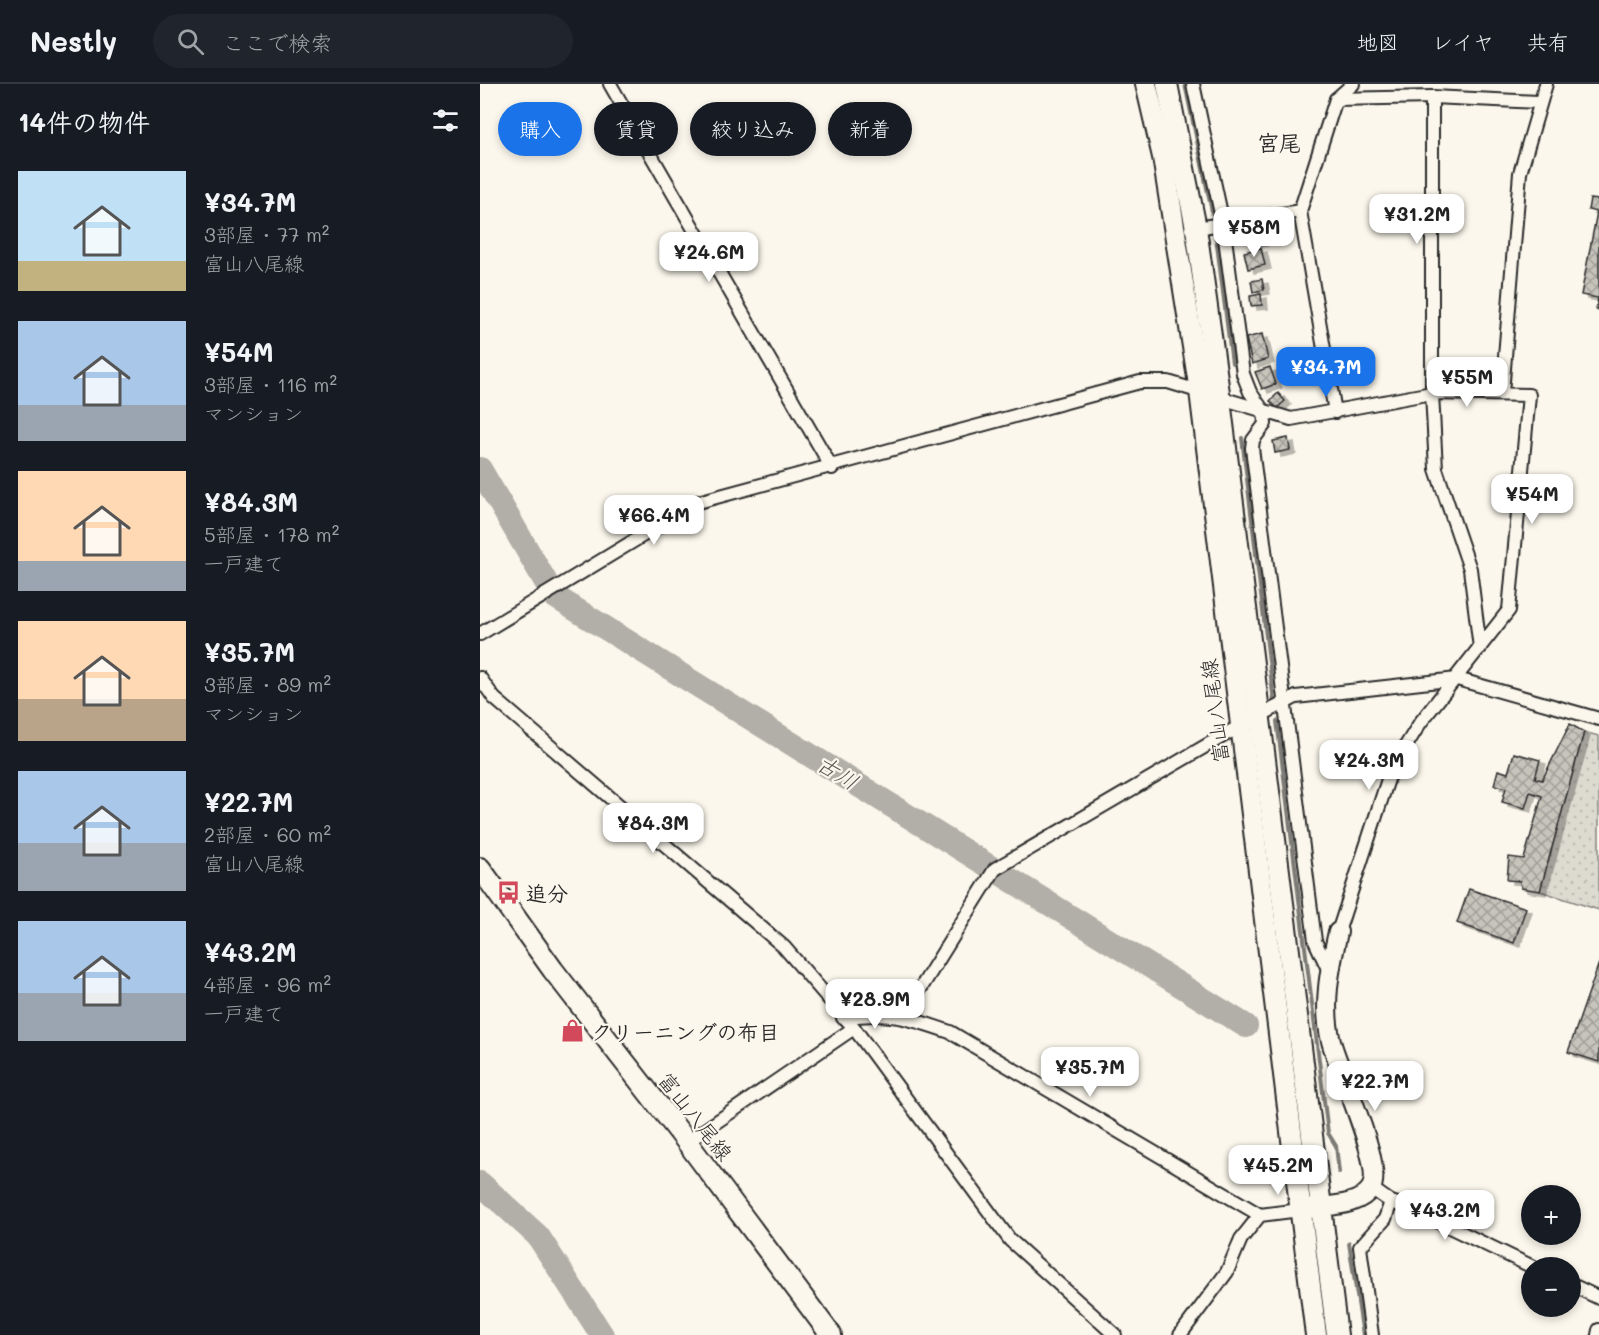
<!DOCTYPE html>
<html lang="ja">
<meta charset="utf-8">
<style>
:root{--surface:#171b24;--page:#20242c;--text:#f1f3f6;--muted:#9ea1a6;--line:#363941;--accent:#1a73e8}
body{margin:0;font-family:Mali,"Klee One",sans-serif;background:var(--page);color:var(--text);height:100vh;display:flex;flex-direction:column;font-size:22px;white-space:nowrap}
*{box-sizing:border-box;margin:0}
p{font-size:20px;color:var(--muted)}
.icon{flex:none;width:33px;height:33px;fill:none;stroke:currentColor;stroke-width:2;stroke-linecap:round;stroke-linejoin:round}
.map{position:relative;flex:1;overflow:hidden}
.details{display:flex;flex-direction:column;background:var(--surface);width:480px}
.details>*{flex:none}
.banner{position:absolute;left:18px;top:18px;width:570px;height:54px;display:flex;gap:12px}
.tools{position:absolute;left:1041px;top:1101px;display:grid;gap:12px}
.tools a{display:grid;place-items:center;width:60px;height:60px;border-radius:50%;background:var(--surface);box-shadow:0 3px 9px #0003;font-size:30px}
.price{position:absolute;translate:-50% -51px;padding:0 14px;border-radius:12px;background:#fff;color:#222;font-size:20px;line-height:39px;filter:drop-shadow(0 2px 3px #0008)}
.price::after{content:'';position:absolute;left:50%;top:36px;width:18px;height:14px;margin-left:-9px;background:inherit;clip-path:polygon(0 0,100% 0,50% 100%)}
.price.current{background:var(--accent);color:#fff}
ul{padding:0;list-style:none}
li{display:flex;align-items:center;gap:18px;height:150px;padding:0 18px}
li span{display:grid;place-items:center;flex:none;width:168px;height:120px;border-radius:0px;color:#555}
li>.icon{margin-inline-start:auto}
span .icon{width:72px;height:72px;fill:#fffc;stroke-width:1}
li b{font-size:26px}
h2{display:flex;justify-content:space-between;align-items:center;height:72px;padding:0 18px;font-size:26px}
.pill{padding:0 21px;border-radius:27px;background:var(--surface);box-shadow:0 3px 9px #0003;font-size:21px;line-height:54px}
.pill.current{background:var(--accent);color:#fff}
header{display:flex;align-items:center;gap:36px;box-sizing:border-box;height:84px;padding:0 30px;background:var(--surface);border-bottom:2px solid var(--line)}
header strong{font-size:28px}
nav{display:flex;gap:33px;margin-inline-start:auto;font-size:21px}
.search{width:420px;height:54px;background:var(--page);display:flex;align-items:center;gap:15px;box-sizing:border-box;padding:0 21px;border-radius:33px;color:var(--muted);font-size:22px}
main{display:flex;flex:1;min-height:0}
.map>svg:first-child{display:block}
.grass{fill:url(#grass-dots);stroke:#84827e;stroke-width:1.5}
.lines{fill:none;stroke-linecap:round;stroke-linejoin:round}
.stream{stroke:#7b7a75;stroke-width:4}
.river{stroke:#b1afa7;stroke-width:24}
.building{fill:url(#building-cross-hatch);stroke:#2b2b2b;stroke-width:1.5;filter:url(#shadow)}
.street-casing{stroke:#2b2b2b;stroke-width:16}
.secondary-casing{stroke:#2b2b2b;stroke-width:22}
.primary-casing{stroke:#2b2b2b;stroke-width:24}
.street{stroke:#fbf7ec;stroke-width:12}
.secondary{stroke:#fbf7ec;stroke-width:18}
.primary{stroke:#fbf7ec;stroke-width:20}
.labels{text-anchor:middle;dominant-baseline:central;stroke-width:4.5;stroke-linejoin:round;paint-order:stroke}
.street-label{font-size:21px;fill:#2b2b2b;stroke:#fbf7ec}
.poi-label{font-size:21px;font-weight:bold;fill:#2b2b2b;stroke:#fbf7ec;text-anchor:start}
.neighbourhood-label{font-size:22px;font-weight:bold;fill:#2b2b2b;stroke:#fbf7ec}
.water-label{font-size:22px;font-style:italic;fill:#5a5956;stroke:#fbf7ec}
</style>
<header>
<strong>Nestly</strong>
<div class="search"><svg class="icon" aria-label="search" viewBox="0 0 24 24"><circle cx="10" cy="10" r="6"/><path d="M15 15l6 6"/></svg>ここで検索</div>
<nav><a>地図</a><a>レイヤ</a><a>共有</a></nav>
</header>
<main>
<section class="details">
<h2>14件の物件<svg class="icon" aria-label="filters" viewBox="0 0 24 24"><path d="M4 7h16M4 17h16"/><circle cx="9" cy="7" r="2"/><circle cx="15" cy="17" r="2"/></svg></h2>
<ul>
<li><span style="background:linear-gradient(#bfe0f5 75%,#c2b280 0)"><svg class="icon" aria-label="home" viewBox="0 0 24 24"><path d="M3 11l9-7 9 7M6 9v11h12V9"/></svg></span><div><b>¥34.7M</b><p>3部屋 · 77 m²</p><p>富山八尾線</p></div></li>
<li><span style="background:linear-gradient(#a9c7e8 70%,#9aa5b1 0)"><svg class="icon" aria-label="home" viewBox="0 0 24 24"><path d="M3 11l9-7 9 7M6 9v11h12V9"/></svg></span><div><b>¥54M</b><p>3部屋 · 116 m²</p><p>マンション</p></div></li>
<li><span style="background:linear-gradient(#ffd9b3 75%,#9aa5b1 0)"><svg class="icon" aria-label="home" viewBox="0 0 24 24"><path d="M3 11l9-7 9 7M6 9v11h12V9"/></svg></span><div><b>¥84.3M</b><p>5部屋 · 178 m²</p><p>一戸建て</p></div></li>
<li><span style="background:linear-gradient(#ffd9b3 65%,#b9a48a 0)"><svg class="icon" aria-label="home" viewBox="0 0 24 24"><path d="M3 11l9-7 9 7M6 9v11h12V9"/></svg></span><div><b>¥35.7M</b><p>3部屋 · 89 m²</p><p>マンション</p></div></li>
<li><span style="background:linear-gradient(#a9c7e8 60%,#9aa5b1 0)"><svg class="icon" aria-label="home" viewBox="0 0 24 24"><path d="M3 11l9-7 9 7M6 9v11h12V9"/></svg></span><div><b>¥22.7M</b><p>2部屋 · 60 m²</p><p>富山八尾線</p></div></li>
<li><span style="background:linear-gradient(#a9c7e8 60%,#9aa5b1 0)"><svg class="icon" aria-label="home" viewBox="0 0 24 24"><path d="M3 11l9-7 9 7M6 9v11h12V9"/></svg></span><div><b>¥43.2M</b><p>4部屋 · 96 m²</p><p>一戸建て</p></div></li>
</ul>
</section>
<div class="map">
<svg width="1119" height="1251" viewBox="0 0 1119 1251">
<defs>
<pattern id="grass-dots" width="8" height="8" patternUnits="userSpaceOnUse" patternTransform="scale(1.5)"><rect width="8" height="8" fill="#dddad0"/><path d="M2 2h.1M6 6h.1" fill="none" stroke="#bebbb3" stroke-width="1.8" stroke-linecap="round"/></pattern>
<pattern id="building-cross-hatch" width="8" height="8" patternUnits="userSpaceOnUse" patternTransform="scale(1.5)"><rect width="8" height="8" fill="#c7c4bc"/><path d="M0 0l8 8M0 8l8-8" fill="none" stroke="#a29f99"/></pattern>
<filter id="shadow"><feDropShadow dx="6" dy="4" stdDeviation="0" flood-color="#0004"/></filter>
</defs>
<rect width="100%" height="100%" fill="#fbf7ec"/>
<filter id="ink" filterUnits="userSpaceOnUse"><feTurbulence type="fractalNoise" baseFrequency=".0167" numOctaves="2"/><feDisplacementMap in="SourceGraphic" scale="12" xChannelSelector="R" yChannelSelector="G"/><feConvolveMatrix kernelMatrix="1 2 1 2 8 2 1 2 1" color-interpolation-filters="sRGB"/></filter>
<g filter="url(#ink)">
<!-- grass -->
<path class="grass" d="M1104,648L1119,652V826L1060,807Z"/>
<g class="lines">
<!-- stream -->
<g class="stream">
<path d="M705,0L734,137L752,279"/>
<path d="M762,354L794,618"/>
<path d="M797,637L848,1049L856,1062L859,1088"/>
<path d="M869,1159L883,1251"/>
</g>
<!-- river -->
<g class="river">
<path d="M0,385L74,512L766,942"/>
<path d="M0,1099L58,1152L122,1251"/>
</g>
</g>
<!-- building -->
<g class="building">
<path d="M1110,115L1119,116V226L1116,225L1118,214L1101,211L1117,128L1108,126Z"/>
<path d="M780,143L782,158L773,159L772,145Z"/>
<path d="M781,164L785,181L768,185L764,168Z"/>
<path d="M782,195L784,206L773,208L771,197Z"/>
<path d="M781,210L782,221L771,222L770,212Z"/>
<path d="M782,250L788,275L772,280L766,254Z"/>
<path d="M790,283L796,300L782,305L775,288Z"/>
<path d="M798,309L805,317L797,324L790,317Z"/>
<path d="M808,354L810,366L795,369L793,357Z"/>
<path d="M1090,640L1104,648L1060,807L1041,804L1040,797L1027,796L1029,773L1044,775L1062,712L1050,708L1045,724L1022,718L1026,704L1014,701L1018,686L1028,689L1034,669L1060,676L1055,694L1062,696Z"/>
<path d="M989,805L1046,824L1034,859L977,839Z"/>
<path d="M1119,879V978L1088,968Z"/>
</g>
<g class="lines">
<defs>
<g id="street">
<path d="M130,0L352,384"/>
<path d="M713,0L743,139L763,290L770,308L784,328L785,340L773,356L772,364L835,857L849,887"/>
<path d="M952,13V309L956,385L990,485L1000,564"/>
<path d="M856,15L952,13L1059,18"/>
<path d="M820,127L855,328"/>
<path d="M711,145L820,127L856,15L873,0"/>
<path d="M1022,309L1040,89L1066,0"/>
<path d="M0,550L218,418L660,298H688L811,335L952,309L1049,311L1029,526L940,639L911,686L858,848"/>
<path d="M0,594L14,614L304,863L374,944L530,1156L635,1251"/>
<path d="M424,931L515,785L760,642L816,613L977,595L1119,635"/>
<path d="M363,934C406,926 430,934 470,948L780,1131"/>
<path d="M207,1058L374,944"/>
<path d="M891,1104L911,1118L930,1124L1055,1184"/>
<path d="M1090,1200L1119,1214"/>
<path d="M700,1251L747,1188L761,1155L780,1131L820,1126"/>
<path d="M892,1251L880,1163L905,1135L911,1118"/>
<path d="M1118,1251L1119,1246"/>
</g>
<path id="secondary" d="M828,1125C847,1121 879,1123 891,1104C905,1082 858,986 851,957C842,921 850,884 858,848"/>
<g id="primary">
<path d="M666,0L683,73L720,307L836,1251"/>
<path d="M687,0L716,144L740,316L857,1251"/>
<path d="M0,784L73,886L207,1058L351,1251"/>
</g>
</defs>
<!-- street casing -->
<use href="#street" class="street-casing"/>
<!-- secondary casing -->
<use href="#secondary" class="secondary-casing"/>
<!-- primary casing -->
<use href="#primary" class="primary-casing"/>
<!-- street -->
<use href="#street" class="street"/>
<!-- secondary -->
<use href="#secondary" class="secondary"/>
<!-- primary -->
<use href="#primary" class="primary"/>
</g>
</g>
<!-- icons -->
<defs>
<symbol id="bus-bare" viewBox="-9 -9 18 18"><path d="M-5-6H5V4H4V6H2V4H-2V6H-4V4H-5ZM-3.5-4V0h7V-4ZM-3.5 1.2v1.5H-2V1.2ZM2 1.2v1.5H3.5V1.2Z" fill="#d1495b" stroke="#fbf7ec" stroke-width="2.5" paint-order="stroke"/></symbol>
<symbol id="shop-bare" viewBox="-9 -9 18 18"><path d="M-5-2.5h2.3a2.7 3.5 0 0 1 5.4 0H5L5.5 6h-11ZM-1.5-2.5h3a1.5 2.3 0 0 0-3 0Z" fill="#d1495b" stroke="#fbf7ec" stroke-width="2.5" paint-order="stroke"/></symbol>
</defs>
<g fill-rule="evenodd">
<use href="#bus-bare" x="12" y="792" width="33" height="33"/>
<use href="#shop-bare" x="76" y="930" width="33" height="33"/>
</g>
<g class="labels">
<!-- street labels -->
<g class="street-label">
<text transform="translate(734 627) rotate(-97)">富山八尾線</text>
<text transform="translate(216 1032) rotate(52)">富山八尾線</text>
</g>
<!-- poi labels -->
<g class="poi-label">
<text x="46" y="808">追分</text>
<text x="111" y="947">クリーニングの布目</text>
</g>
<!-- neighbourhood labels -->
<g class="neighbourhood-label">
<text x="799" y="58">宮尾</text>
</g>
<!-- water labels -->
<g class="water-label">
<text transform="translate(358 688) rotate(32)">古川</text>
</g>
</g>
</svg>
<div class="tools">
<a>+</a>
<a>−</a>
</div>
<b class="price" style="left:937px;top:161px">¥31.2M</b>
<b class="price" style="left:774px;top:174px">¥58M</b>
<b class="price" style="left:229px;top:199px">¥24.6M</b>
<b class="price current" style="left:846px;top:314px">¥34.7M</b>
<b class="price" style="left:987px;top:324px">¥55M</b>
<b class="price" style="left:1052px;top:441px">¥54M</b>
<b class="price" style="left:174px;top:462px">¥66.4M</b>
<b class="price" style="left:889px;top:707px">¥24.3M</b>
<b class="price" style="left:173px;top:770px">¥84.3M</b>
<b class="price" style="left:395px;top:946px">¥28.9M</b>
<b class="price" style="left:610px;top:1014px">¥35.7M</b>
<b class="price" style="left:895px;top:1028px">¥22.7M</b>
<b class="price" style="left:798px;top:1112px">¥45.2M</b>
<b class="price" style="left:965px;top:1157px">¥43.2M</b>
<div class="banner">
<a class="pill current">購入</a>
<a class="pill">賃貸</a>
<a class="pill">絞り込み</a>
<a class="pill">新着</a>
</div>
</div>
</main>
